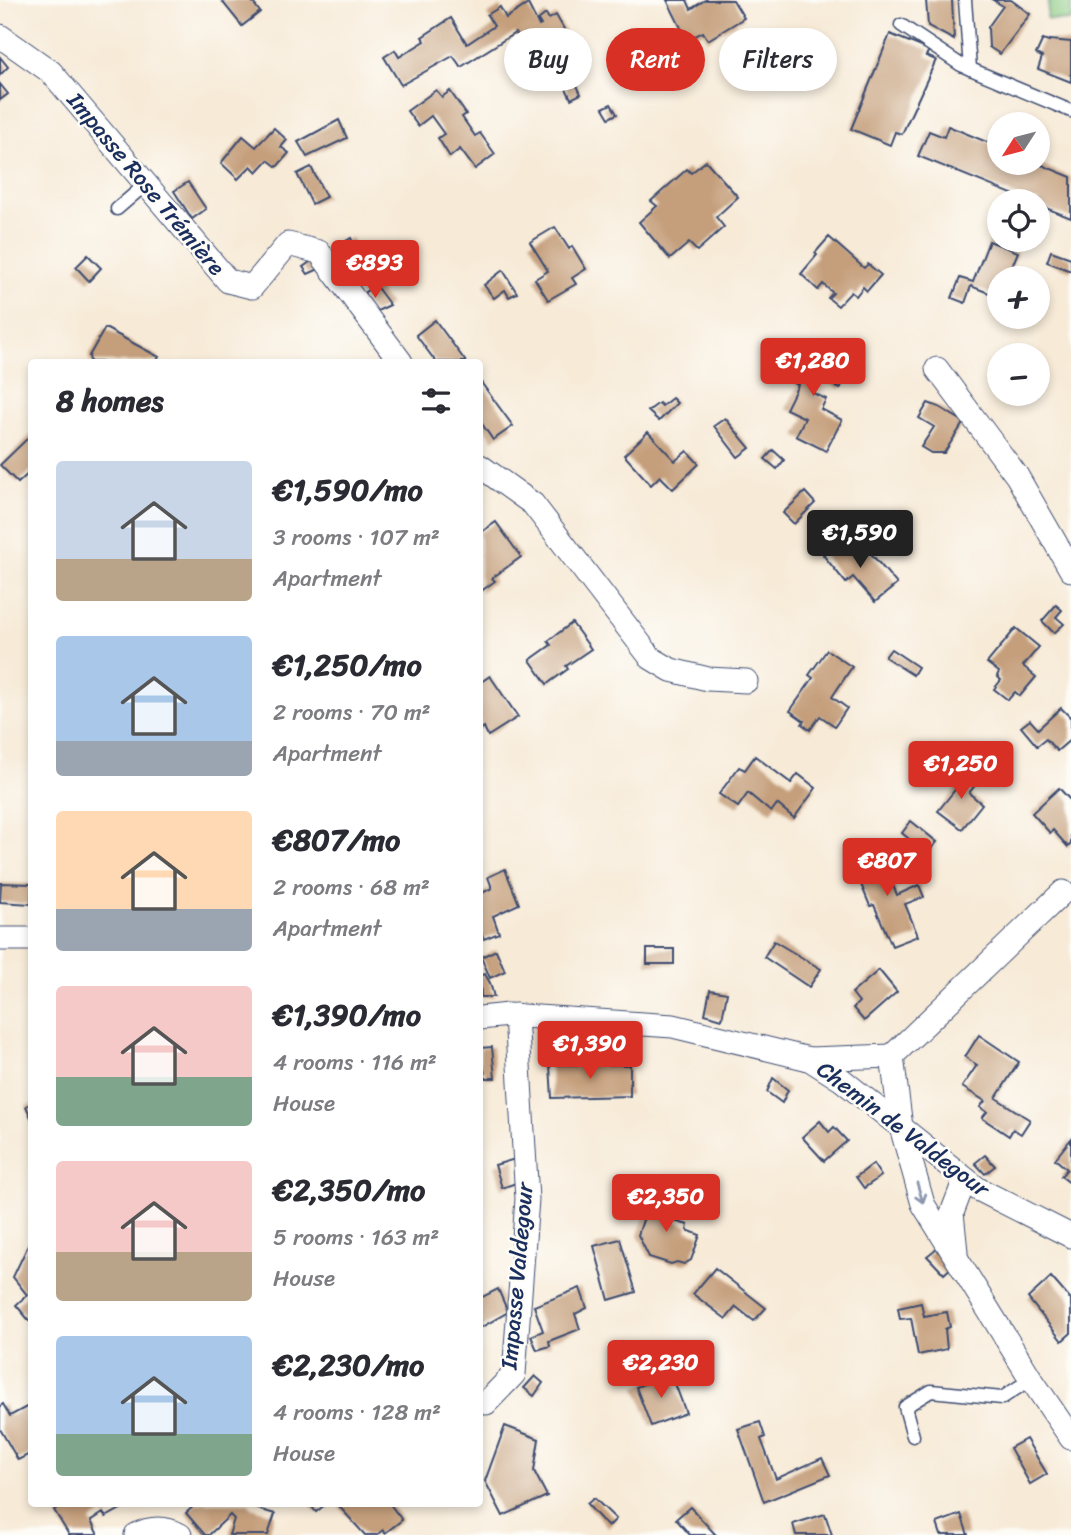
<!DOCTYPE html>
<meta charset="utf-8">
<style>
:root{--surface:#fff;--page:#f2f2f3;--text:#2b2b33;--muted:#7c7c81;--accent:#d93025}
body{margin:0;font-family:Sriracha,sans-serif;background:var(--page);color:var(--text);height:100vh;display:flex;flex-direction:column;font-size:26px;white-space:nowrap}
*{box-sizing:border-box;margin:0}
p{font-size:23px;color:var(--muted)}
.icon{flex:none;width:38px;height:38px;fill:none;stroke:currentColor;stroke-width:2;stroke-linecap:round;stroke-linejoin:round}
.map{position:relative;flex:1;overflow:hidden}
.drawer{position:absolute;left:28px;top:359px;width:455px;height:1148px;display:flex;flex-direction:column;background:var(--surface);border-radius:7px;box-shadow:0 4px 10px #0003}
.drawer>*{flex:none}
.top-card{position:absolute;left:504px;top:28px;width:462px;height:63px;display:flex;gap:14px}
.needle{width:46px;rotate:234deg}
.buttons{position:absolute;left:987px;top:112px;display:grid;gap:14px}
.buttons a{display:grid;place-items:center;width:63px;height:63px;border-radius:50%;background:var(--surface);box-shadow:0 4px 10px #0003;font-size:35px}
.price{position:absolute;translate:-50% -60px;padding:0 16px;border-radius:7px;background:var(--accent);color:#fff;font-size:23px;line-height:46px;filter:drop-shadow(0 2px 4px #0008)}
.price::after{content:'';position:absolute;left:50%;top:42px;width:21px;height:16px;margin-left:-10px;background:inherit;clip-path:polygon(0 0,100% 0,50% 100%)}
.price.selected{background:#222;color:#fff}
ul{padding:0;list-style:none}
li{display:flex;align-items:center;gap:21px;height:175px;padding:0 28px}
li span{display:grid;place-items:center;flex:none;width:196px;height:140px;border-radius:7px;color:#555}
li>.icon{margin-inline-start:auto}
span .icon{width:84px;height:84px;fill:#fffc;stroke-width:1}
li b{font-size:30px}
h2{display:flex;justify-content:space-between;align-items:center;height:84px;padding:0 28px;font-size:30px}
.chip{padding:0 24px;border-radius:32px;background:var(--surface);box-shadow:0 4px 10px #0003;font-size:24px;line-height:63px}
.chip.selected{background:var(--accent);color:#fff}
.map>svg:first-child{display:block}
.green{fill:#8bcb83;stroke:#537d70;stroke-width:2}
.building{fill:#c59f7b}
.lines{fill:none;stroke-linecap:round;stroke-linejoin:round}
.service-casing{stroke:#3c4b70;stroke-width:15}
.minor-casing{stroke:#3c4b70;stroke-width:25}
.service{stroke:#fff;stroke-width:12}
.minor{stroke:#fff;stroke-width:23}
.oneway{stroke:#8d97ae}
.labels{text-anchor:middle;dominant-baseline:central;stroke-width:5;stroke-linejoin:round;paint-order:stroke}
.street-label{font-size:23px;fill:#1b2f5e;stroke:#fdfcf7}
</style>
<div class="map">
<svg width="1071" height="1535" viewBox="0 0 1071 1535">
<rect width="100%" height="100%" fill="#fdfcf7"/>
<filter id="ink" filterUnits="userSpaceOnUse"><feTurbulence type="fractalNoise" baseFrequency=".0143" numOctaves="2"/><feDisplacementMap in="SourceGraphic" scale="14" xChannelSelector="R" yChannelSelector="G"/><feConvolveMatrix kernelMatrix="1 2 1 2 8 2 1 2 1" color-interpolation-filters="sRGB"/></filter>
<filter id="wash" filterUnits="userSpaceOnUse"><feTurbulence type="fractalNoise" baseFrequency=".00686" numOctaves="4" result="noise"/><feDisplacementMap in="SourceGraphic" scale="28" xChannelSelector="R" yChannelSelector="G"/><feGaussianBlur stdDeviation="1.57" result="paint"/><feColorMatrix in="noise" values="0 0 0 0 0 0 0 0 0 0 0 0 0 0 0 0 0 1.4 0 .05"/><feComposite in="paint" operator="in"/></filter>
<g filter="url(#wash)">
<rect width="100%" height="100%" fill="#f7ead7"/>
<!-- green -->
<path class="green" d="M1049,0H1071V21L1047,19Z"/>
<g id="blocks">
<!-- building -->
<g class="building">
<path d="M221,0H251L260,12L242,26Z"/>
<path d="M667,0H687L691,9L705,0H733L744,18L708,40L703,32L687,40Z"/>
<path d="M926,0H952L954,40L928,26Z"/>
<path d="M993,0H1011L1030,14L1000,54L989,47L988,27L1003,6Z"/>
<path d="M528,4L539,26L541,25L538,20L546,14L549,19L556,15L572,43L543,61L528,36L520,41L515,33L461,67L453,56L401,85L384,57L395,50L399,57L425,41L422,37L451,18L467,44L494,26L487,15L500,7L506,18Z"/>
<path d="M890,34L929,50L926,56L936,60L902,134L895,132L890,145L851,129Z"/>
<path d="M1043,39L1049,41L1050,40L1071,42V82L1038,69L1042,57L1036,54Z"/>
<path d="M0,57L8,67L0,75Z"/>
<path d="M574,79L581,94L571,99L564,84Z"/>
<path d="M0,84L8,94L0,100Z"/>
<path d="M436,90L442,97L450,91L466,114L462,117L475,136L480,133L495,154L475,169L460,149L450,157L438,138L444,134L431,116L418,126L407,111Z"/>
<path d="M611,104L617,114L609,118L603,108Z"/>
<path d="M339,120L347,138L307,157L298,142Z"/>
<path d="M948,126L999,147L996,158L999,159V163H1008L1025,170L1028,163H1037L1071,177V218L1038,205V201H1029L918,156L929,131L944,137Z"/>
<path d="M274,128L287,140L281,147L289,153L277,167L268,160L257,172L251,166L238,179L221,163L243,136L256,147Z"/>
<path d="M706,161L738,197L716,217L724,227L697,251L689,243L670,259L639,222L657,206L651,201L687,169L691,173Z"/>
<path d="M311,167L326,197L312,204L297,174Z"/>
<path d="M188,182L206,209L192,219L174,191Z"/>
<path d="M555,227L569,249L572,246L586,269L572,278L576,284L548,300L535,279L548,271L530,242Z"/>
<path d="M829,237L864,268L868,264L881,275L867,291L863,287L856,296L851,292L838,306L828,298L833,293L823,284L818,290L801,274L817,255L815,253Z"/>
<path d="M351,238L369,275L355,285L342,265L335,248Z"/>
<path d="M989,241L1018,252L1008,276L1013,278H999V297L971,286L965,303L952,298L960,278L973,282Z"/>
<path d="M1051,251L1071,258V271L1047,262Z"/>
<path d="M88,255L101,268L89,281L76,267Z"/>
<path d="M313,260L319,269L308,274L303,267Z"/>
<path d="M503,270L517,293L509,297L505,290L494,298L484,285Z"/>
<path d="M375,285L390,305L373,313L363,300L365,292Z"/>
<path d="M435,320L466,362H436L416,335Z"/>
<path d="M105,328L159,357L156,362H90L89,356Z"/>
<path d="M787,355L809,366L815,355L848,373L840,389L821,379L813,393L826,399L821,409L842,420L826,451L796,436L805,418L786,409L798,385L777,374Z"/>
<path d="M480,381L513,426L493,440L480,421Z"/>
<path d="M672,398L677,403L659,421L648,411L659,403L662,406Z"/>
<path d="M928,403L939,407L964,422L944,453H931L921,447L934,427L919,418Z"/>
<path d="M725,418L750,448L738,457L714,426Z"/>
<path d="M648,432L675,461L687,451L699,464L673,489L660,476L651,485L624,455Z"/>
<path d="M32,434V470L18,483L0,465Z"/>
<path d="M773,450L784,460L777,469L765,459Z"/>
<path d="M805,492L815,503L794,524L783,513Z"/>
<path d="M496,522L521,557L492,578L495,581L480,592V533Z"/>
<path d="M842,539L857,557L867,549L897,584L875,602L853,577L846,583L823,555Z"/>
<path d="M1056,605L1062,610L1056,617L1064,624L1054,633L1042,621Z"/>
<path d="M572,623L591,649L566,666L568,669L547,684L530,660L551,645L548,641Z"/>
<path d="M1016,628L1039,647L1023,666L1036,677L1020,696L1015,692L1008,700L994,689L1001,680L997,676L999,672L987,663Z"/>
<path d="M891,649L918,667L913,675L885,657Z"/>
<path d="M827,650L852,667L832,697L847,708L835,726L820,716L810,730L802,724L804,721L790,711L813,678L809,675Z"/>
<path d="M490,676L518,717L488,736L484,727L480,730V679L481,682Z"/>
<path d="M1061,708L1071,718V739L1057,751L1046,739L1037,746L1021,727L1030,720L1038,729Z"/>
<path d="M755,756L791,783L798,774L816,788L794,818L777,804L771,812L748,793L738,807L719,794L739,767L745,770Z"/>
<path d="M957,767L976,784L969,793L982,804L962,829L938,811L958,786L949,779Z"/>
<path d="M1059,788L1071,801V844L1068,847L1053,830L1050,833L1032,813Z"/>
<path d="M911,821L937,842L927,854L902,833Z"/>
<path d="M878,850L897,895L919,885L924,897L905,904L918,936L892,946L874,905L870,906L851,860Z"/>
<path d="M505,869L519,904L493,916L499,933L484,939L480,929V894L492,888L488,877Z"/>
<path d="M1,883L32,884L31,904L0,902Z"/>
<path d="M774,941L821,969L809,987L764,957Z"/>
<rect x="647" y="949" width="27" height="15"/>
<path d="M496,950L505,971L490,978L481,957Z"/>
<path d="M879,970L897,992L864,1021L853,1008L859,1002L852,993Z"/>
<path d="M485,974L490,983L494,997H481L480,976Z"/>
<path d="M710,990L727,993L722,1019L705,1014Z"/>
<path d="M979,1035L1019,1062L996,1098L1030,1120L1021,1134L1013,1129L1009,1136L982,1118L987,1112L980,1107L985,1101L962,1087L977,1065L965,1057Z"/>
<path d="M492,1047L495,1078H485L484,1070H480V1048Z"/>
<path d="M550,1065H630V1096L552,1098Z"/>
<path d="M773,1078L788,1090L782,1103L767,1092Z"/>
<path d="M32,1103V1120L26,1106Z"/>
<path d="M820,1121L829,1132L834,1127L847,1141L824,1161L802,1137Z"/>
<path d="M1071,1139V1184L1061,1176L1067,1169L1055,1159Z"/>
<path d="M985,1155L995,1166L985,1174L975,1163Z"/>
<path d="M515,1159L516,1183L502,1188L495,1165Z"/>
<path d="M873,1164L881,1176L864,1188L856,1177Z"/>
<path d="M652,1193L673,1200L667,1219L688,1225L687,1230L700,1235L691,1260L684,1264L677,1262L671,1264L649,1257L638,1235Z"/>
<path d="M32,1237V1324L16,1305L27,1295L13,1277Z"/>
<path d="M620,1239L636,1292L609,1300L594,1246Z"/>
<path d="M937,1248L953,1266L944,1274L927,1256Z"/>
<path d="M715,1268L766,1308L754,1321L736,1307L726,1319L693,1294Z"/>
<path d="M1051,1277L1071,1300V1333L1062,1341L1028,1298Z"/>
<path d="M580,1288L587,1308L575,1314L580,1329L549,1341L550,1346L537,1350L531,1336L543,1331L534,1306Z"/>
<path d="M498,1289L508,1312L480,1328V1298Z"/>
<path d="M921,1303L924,1316L947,1312L950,1327L945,1329L947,1349L918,1355L911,1318L900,1319L898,1308Z"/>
<path d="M671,1373L686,1413L651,1426L636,1387Z"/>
<path d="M535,1376L543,1383L534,1396L524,1388Z"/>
<path d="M3,1404L10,1416L32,1404V1453L18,1460L0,1429V1406Z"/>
<path d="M760,1422L765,1437L761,1439L776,1479L822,1458L830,1475L764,1502L738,1429Z"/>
<path d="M505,1426L539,1439L534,1471L547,1496L503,1516L485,1481Z"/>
<path d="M1026,1439L1047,1474L1030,1484L1010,1448Z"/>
<path d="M594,1498L616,1519L608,1527L587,1504Z"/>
<path d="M64,1503H122L124,1507L106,1517L103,1513L91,1521L98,1535H69L54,1510Z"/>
<path d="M197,1503H248L251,1507L275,1514L268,1535H229L234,1519L230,1515L209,1535H205L186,1513Z"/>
<path d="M309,1503H327L316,1512Z"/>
<path d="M336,1503H389L402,1520L385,1533L383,1530L377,1535H365Z"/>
<path d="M690,1507L716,1535H690L676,1519Z"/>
<path d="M825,1514L832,1535H796L793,1524Z"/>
<path d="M961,1514L968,1535H941L937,1523Z"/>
</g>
</g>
</g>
<g filter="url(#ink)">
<use href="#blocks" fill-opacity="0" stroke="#3c4b70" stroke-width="2"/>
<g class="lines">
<defs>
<g id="service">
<path d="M965,0L970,69"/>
<path d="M901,25L961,65L1071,111"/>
<path d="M117,209L146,184"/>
<path d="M913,1436L905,1407L931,1391L1002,1398L1031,1379"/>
</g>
<g id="minor">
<path d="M0,36L51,72L228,281L252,287L288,244L319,252L401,362"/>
<path d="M937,369L1017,476L1071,570"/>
<path d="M480,466L533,504L651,658L671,670L708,679L746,681"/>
<path d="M0,939H32"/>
<path d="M480,1018L508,1015L673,1026L809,1059L842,1080L978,1189L1071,1236"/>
<path d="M892,1056L901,1127L923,1204L1031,1379L1071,1438"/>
<path d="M892,1056L1063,892"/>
<path d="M809,1059L892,1056"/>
<path d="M956,1252L952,1213L965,1179"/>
<path d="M486,1403L514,1374L527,1199L516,1015"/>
<path d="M136,1535C151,1527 165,1527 180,1535"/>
</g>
</defs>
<!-- service casing -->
<use href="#service" class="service-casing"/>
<!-- minor casing -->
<use href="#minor" class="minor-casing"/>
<!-- service -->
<use href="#service" class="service"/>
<!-- minor -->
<use href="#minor" class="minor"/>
</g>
<!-- one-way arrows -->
<defs><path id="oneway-shaft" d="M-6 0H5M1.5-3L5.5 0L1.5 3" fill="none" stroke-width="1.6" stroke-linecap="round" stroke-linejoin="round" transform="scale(1.75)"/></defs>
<use class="oneway" href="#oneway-shaft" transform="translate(920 1193) rotate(73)"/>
</g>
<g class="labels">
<!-- street labels -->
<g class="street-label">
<text transform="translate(146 184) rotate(50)">Impasse Rose Trémière</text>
<text transform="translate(903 1129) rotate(37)">Chemin de Valdegour</text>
<text transform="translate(517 1276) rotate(-85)">Impasse Valdegour</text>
</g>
</g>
</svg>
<div class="buttons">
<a><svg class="needle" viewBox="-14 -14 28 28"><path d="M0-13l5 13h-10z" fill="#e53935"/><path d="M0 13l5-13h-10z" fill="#7c7c81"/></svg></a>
<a><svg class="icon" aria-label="locate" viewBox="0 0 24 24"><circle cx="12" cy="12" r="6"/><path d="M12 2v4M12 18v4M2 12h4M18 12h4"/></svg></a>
<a>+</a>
<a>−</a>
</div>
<b class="price" style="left:375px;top:300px">€893</b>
<b class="price" style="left:813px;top:398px">€1,280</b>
<b class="price selected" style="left:860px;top:570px">€1,590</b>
<b class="price" style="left:961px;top:801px">€1,250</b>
<b class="price" style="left:887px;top:898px">€807</b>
<b class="price" style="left:590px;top:1081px">€1,390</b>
<b class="price" style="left:666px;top:1234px">€2,350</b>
<b class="price" style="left:661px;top:1400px">€2,230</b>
<div class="top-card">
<a class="chip">Buy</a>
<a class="chip selected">Rent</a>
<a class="chip">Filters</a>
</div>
<section class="drawer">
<h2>8 homes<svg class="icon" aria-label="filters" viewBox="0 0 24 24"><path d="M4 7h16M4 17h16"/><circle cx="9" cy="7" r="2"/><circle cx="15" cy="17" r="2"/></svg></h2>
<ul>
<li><span style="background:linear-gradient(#c9d6e8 70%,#b9a48a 0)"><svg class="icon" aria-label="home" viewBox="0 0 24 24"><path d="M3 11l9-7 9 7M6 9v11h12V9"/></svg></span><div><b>€1,590/mo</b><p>3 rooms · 107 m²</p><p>Apartment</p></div></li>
<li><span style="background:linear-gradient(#a9c7e8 75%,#9aa5b1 0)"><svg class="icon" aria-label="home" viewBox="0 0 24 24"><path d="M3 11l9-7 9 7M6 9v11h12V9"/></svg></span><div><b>€1,250/mo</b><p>2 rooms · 70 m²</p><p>Apartment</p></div></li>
<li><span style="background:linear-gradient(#ffd9b3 70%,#9aa5b1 0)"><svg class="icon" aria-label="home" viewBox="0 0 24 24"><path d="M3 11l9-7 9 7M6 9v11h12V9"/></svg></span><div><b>€807/mo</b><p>2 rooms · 68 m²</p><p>Apartment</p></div></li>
<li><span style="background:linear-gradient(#f6c9c9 65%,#7fa58c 0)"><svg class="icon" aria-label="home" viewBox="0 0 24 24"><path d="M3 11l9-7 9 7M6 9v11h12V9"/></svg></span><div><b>€1,390/mo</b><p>4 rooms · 116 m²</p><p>House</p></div></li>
<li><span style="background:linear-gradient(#f6c9c9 65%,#b9a48a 0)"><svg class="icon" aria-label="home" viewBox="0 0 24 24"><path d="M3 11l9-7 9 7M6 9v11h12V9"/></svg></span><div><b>€2,350/mo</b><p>5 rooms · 163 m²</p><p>House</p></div></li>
<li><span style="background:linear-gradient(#a9c7e8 70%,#7fa58c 0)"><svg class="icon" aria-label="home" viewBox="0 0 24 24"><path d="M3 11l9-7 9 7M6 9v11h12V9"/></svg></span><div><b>€2,230/mo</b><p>4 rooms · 128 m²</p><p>House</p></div></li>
</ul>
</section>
</div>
